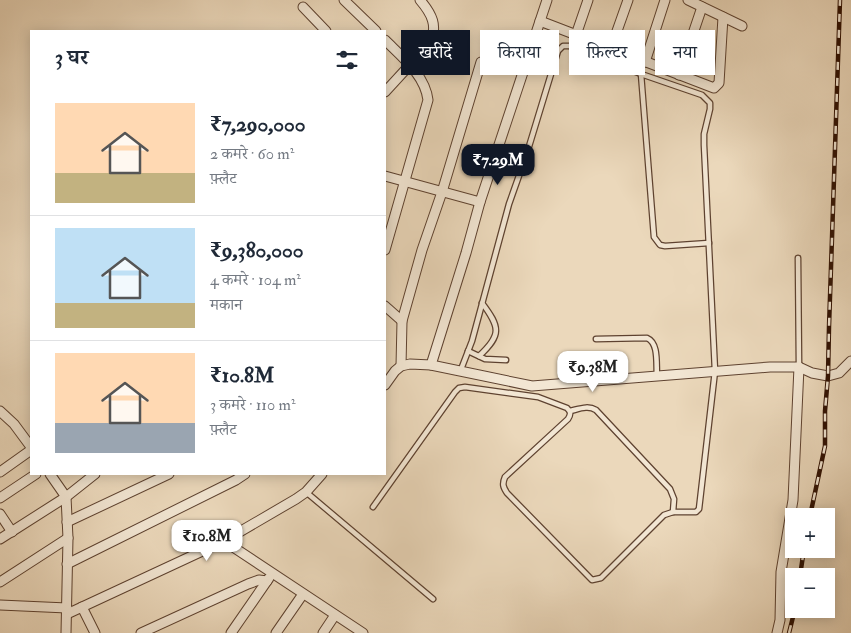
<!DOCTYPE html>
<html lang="hi">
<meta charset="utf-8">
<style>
:root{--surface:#fff;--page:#f6f6f7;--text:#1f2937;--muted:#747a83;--line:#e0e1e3;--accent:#111827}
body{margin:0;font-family:"IM FELL Double Pica","Noto Serif Devanagari",serif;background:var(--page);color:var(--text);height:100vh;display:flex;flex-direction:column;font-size:19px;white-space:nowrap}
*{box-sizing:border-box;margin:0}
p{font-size:16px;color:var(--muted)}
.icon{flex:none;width:28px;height:28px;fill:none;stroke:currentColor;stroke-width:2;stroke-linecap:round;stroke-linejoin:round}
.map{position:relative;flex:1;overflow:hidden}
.panel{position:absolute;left:30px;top:30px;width:356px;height:445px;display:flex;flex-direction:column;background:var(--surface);border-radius:0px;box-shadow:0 2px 12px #0003}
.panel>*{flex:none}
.guide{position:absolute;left:401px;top:30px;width:374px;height:45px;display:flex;gap:10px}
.buttons{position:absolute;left:785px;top:508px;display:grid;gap:10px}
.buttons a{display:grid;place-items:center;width:50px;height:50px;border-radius:0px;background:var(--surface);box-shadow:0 2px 12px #0003;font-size:25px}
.price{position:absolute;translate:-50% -42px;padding:0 11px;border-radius:10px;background:#fff;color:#222;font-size:16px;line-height:32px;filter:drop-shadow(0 1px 2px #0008)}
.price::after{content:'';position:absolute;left:50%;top:30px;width:15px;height:11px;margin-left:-8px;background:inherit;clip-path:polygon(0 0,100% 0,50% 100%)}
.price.on{background:var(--accent);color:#fff}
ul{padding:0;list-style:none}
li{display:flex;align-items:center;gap:15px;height:125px;padding:0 25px}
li+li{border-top:1px solid var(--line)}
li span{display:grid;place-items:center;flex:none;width:140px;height:100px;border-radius:0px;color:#555}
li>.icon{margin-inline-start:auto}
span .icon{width:60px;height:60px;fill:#fffc;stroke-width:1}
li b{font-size:21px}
h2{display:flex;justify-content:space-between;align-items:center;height:60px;padding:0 25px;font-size:21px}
.pill{padding:0 18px;border-radius:0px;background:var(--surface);box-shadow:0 2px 12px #0003;font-size:18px;line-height:45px}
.pill.on{background:var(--accent);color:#fff}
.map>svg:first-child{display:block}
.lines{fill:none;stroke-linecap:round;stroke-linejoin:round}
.lane-casing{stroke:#5e4230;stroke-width:7}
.street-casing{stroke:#5e4230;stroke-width:11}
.lane{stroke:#f2e6d3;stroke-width:4.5}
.street{stroke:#f2e6d3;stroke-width:9}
.rail-casing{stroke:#2f1002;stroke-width:4.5}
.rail{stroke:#f2e6d3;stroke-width:2.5;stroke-dasharray:8;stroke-linecap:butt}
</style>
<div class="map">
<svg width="851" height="633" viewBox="0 0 851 633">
<rect width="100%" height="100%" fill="#ebd8bb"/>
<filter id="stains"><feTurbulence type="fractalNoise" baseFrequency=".004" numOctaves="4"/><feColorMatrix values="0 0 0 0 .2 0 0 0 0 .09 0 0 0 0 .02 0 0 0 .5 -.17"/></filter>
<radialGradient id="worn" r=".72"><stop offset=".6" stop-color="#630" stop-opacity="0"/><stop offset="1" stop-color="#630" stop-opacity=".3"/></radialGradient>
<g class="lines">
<defs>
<g id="lane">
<path d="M641,74L654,237L660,245L665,246L709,243"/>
<path d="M798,258L799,367"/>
<path d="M596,339L647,338C659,343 656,364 657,376"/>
<path d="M468,351L485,359L506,360"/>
<path d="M479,356C502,335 500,327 482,303"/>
<path d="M570,411C579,409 588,405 596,410L670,489L674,499L673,512"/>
<path d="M306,492L433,599"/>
<path d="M373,507L455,392L459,388L465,387L538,397L567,408C571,412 571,414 568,419L505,477C502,484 503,487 507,493L592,580L601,578L664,515L673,512H696L699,509L715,371L704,145V134L710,109V103L702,95L641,74L569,46H563L558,51L527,153L509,204L472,341L460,372"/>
</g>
<g id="street">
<path d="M344,0L376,31"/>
<path d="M688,0L742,26"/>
<path d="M303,7L326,31"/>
<path d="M540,21L714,88L719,83L723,17"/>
<path d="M576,35L588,0"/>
<path d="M385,40C402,57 425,75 428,100L385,250"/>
<path d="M611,48L628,0"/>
<path d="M645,62L665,0"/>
<path d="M679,75L702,7"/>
<path d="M385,92L430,43C438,26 432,14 420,0"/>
<path d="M385,176L480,202"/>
<path d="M385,306L402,321"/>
<path d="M431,365L466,253L480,202L547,0"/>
<path d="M401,366L402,321L422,250L442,192L481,62"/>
<path d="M385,385L395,371L401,366L410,364L431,365L532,386L770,367H799L812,373L828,376L839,373L851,361"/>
<path d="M0,411L14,424L31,447"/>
<path d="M0,472L31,450"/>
<path d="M50,474L66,497L68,538L66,633"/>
<path d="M0,498L36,474"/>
<path d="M0,514L12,532"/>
<path d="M67,522L169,474"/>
<path d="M0,539L66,497L95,474"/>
<path d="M224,541L363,633"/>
<path d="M67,564L236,480L245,474"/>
<path d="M0,582L68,538"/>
<path d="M0,605L67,608"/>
<path d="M82,607L95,633"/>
<path d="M67,614L224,541L296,499L306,492L322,474"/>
<path d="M141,633L248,584L259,580L267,581"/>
<path d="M231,633L269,578"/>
<path d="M276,633L303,594"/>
<path d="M323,633L335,615"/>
<path d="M777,633L780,620L781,572L793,500L799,367"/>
</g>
</defs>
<!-- lane casing -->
<use href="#lane" class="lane-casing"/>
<!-- street casing -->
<use href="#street" class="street-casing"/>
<!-- lane -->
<use href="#lane" class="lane"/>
<!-- street -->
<use href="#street" class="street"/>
<defs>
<g id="rail">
<path d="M810,516L825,446V411L828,376L829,327L840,0"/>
<path d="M800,576L804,549"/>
<path d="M789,633L795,609"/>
</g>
</defs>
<!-- rail casing -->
<use href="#rail" class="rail-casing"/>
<!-- rail -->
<use href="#rail" class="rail"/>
</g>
<rect width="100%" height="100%" filter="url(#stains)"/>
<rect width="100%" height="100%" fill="url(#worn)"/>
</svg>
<div class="buttons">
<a>+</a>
<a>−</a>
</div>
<b class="price on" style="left:498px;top:186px">₹7.29M</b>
<b class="price" style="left:593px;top:393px">₹9.38M</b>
<b class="price" style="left:207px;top:562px">₹10.8M</b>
<div class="guide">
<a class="pill on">खरीदें</a>
<a class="pill">किराया</a>
<a class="pill">फ़िल्टर</a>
<a class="pill">नया</a>
</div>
<section class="panel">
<h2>3 घर<svg class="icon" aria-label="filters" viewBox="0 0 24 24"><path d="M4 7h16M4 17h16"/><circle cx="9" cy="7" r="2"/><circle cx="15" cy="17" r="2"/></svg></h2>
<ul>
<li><span style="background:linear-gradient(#ffd9b3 70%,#c2b280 0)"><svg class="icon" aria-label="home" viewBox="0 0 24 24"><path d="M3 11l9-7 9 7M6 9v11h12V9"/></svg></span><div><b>₹7,290,000</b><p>2 कमरे · 60 m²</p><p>फ़्लैट</p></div></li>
<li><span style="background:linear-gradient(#bfe0f5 75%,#c2b280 0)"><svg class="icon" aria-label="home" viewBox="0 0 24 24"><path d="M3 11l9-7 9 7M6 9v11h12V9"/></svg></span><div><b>₹9,380,000</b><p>4 कमरे · 104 m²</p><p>मकान</p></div></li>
<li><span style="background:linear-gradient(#ffd9b3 70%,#9aa5b1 0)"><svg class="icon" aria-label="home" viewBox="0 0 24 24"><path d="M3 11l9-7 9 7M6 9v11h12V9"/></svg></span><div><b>₹10.8M</b><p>3 कमरे · 110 m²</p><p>फ़्लैट</p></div></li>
</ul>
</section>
</div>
